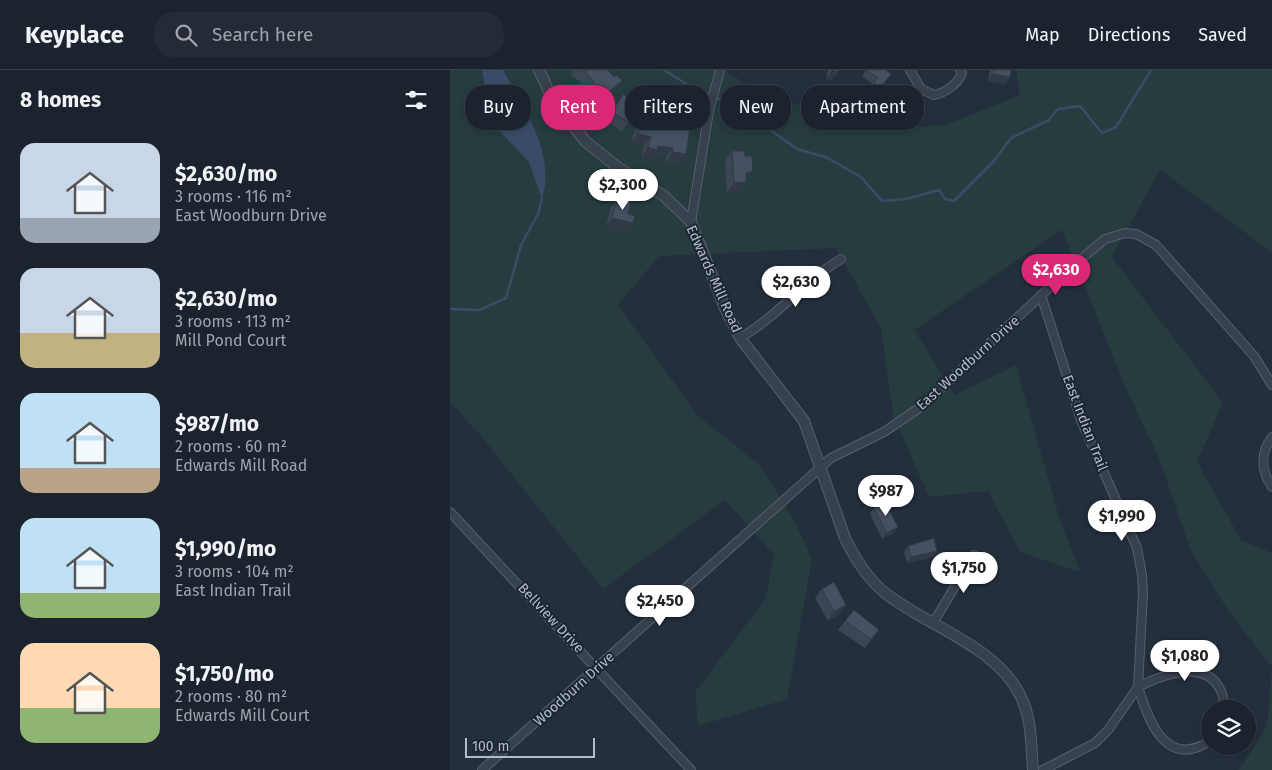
<!DOCTYPE html>
<meta charset="utf-8">
<style>
:root{--surface:#1b232e;--page:#242b36;--text:#f1f3f6;--muted:#a0a4aa;--line:#39404a;--accent:#db2777}
body{margin:0;font-family:"Fira Sans",sans-serif;background:var(--page);color:var(--text);height:100vh;display:flex;flex-direction:column;font-size:19px;white-space:nowrap}
*{box-sizing:border-box;margin:0}
p{font-size:16px;color:var(--muted)}
.icon{flex:none;width:28px;height:28px;fill:none;stroke:currentColor;stroke-width:2;stroke-linecap:round;stroke-linejoin:round}
.map{position:relative;flex:1;overflow:hidden}
.drawer{display:flex;flex-direction:column;background:var(--surface);width:450px}
.drawer>*{flex:none}
.top-card{position:absolute;left:15px;top:15px;width:475px;height:45px;display:flex;gap:10px}
.controls{position:absolute;left:751px;top:630px;display:grid;gap:10px}
.controls a{display:grid;place-items:center;width:55px;height:55px;border-radius:50%;background:var(--surface);box-shadow:0 2px 8px #0003,0 0 0 1px var(--line);font-size:25px}
.scale{position:absolute;left:15px;bottom:12px;width:130px;box-sizing:border-box;padding-left:5px;border:2px solid #b4bcc9;border-top:0;font-size:14px;line-height:18px;white-space:nowrap;color:#b4bcc9;-webkit-text-stroke:4px #1d2633;paint-order:stroke}
.price{position:absolute;translate:-50% -42px;padding:0 11px;border-radius:18px;background:#fff;color:#222;font-size:16px;line-height:32px;filter:drop-shadow(0 1px 2px #0008)}
.price::after{content:'';position:absolute;left:50%;top:30px;width:15px;height:11px;margin-left:-8px;background:inherit;clip-path:polygon(0 0,100% 0,50% 100%)}
.price.selected{background:var(--accent);color:#fff}
ul{padding:0;list-style:none}
li{display:flex;align-items:center;gap:15px;height:125px;padding:0 20px}
li span{display:grid;place-items:center;flex:none;width:140px;height:100px;border-radius:15px;color:#555}
li>.icon{margin-inline-start:auto}
span .icon{width:60px;height:60px;fill:#fffc;stroke-width:1}
li b{font-size:21px}
h2{display:flex;justify-content:space-between;align-items:center;height:60px;padding:0 20px;font-size:21px}
.pill{padding:0 18px;border-radius:20px;background:var(--surface);box-shadow:0 2px 8px #0003,0 0 0 1px var(--line);font-size:18px;line-height:45px}
.pill.selected{background:var(--accent);color:#fff}
header{display:flex;align-items:center;gap:30px;box-sizing:border-box;height:70px;padding:0 25px;background:var(--surface);border-bottom:1px solid var(--line)}
header strong{font-size:24px}
nav{display:flex;gap:28px;margin-inline-start:auto;font-size:18px}
.search{width:350px;height:45px;background:var(--page);display:flex;align-items:center;gap:12px;box-sizing:border-box;padding:0 18px;border-radius:20px;color:var(--muted);font-size:19px}
main{display:flex;flex:1;min-height:0}
.map>svg:first-child{display:block}
.green{fill:#263c3f}
.water{fill:#394c67}
.lines{fill:none;stroke-linecap:round;stroke-linejoin:round}
.stream{stroke:#394c67;stroke-width:2.5}
.minor-casing{stroke:#565f6c;stroke-width:10}
.tertiary-casing{stroke:#565f6c;stroke-width:12}
.minor{stroke:#38414e;stroke-width:8}
.tertiary{stroke:#38414e;stroke-width:10}
.wall{fill:#3b4654}
.shaded-wall{fill:#303945}
.building{fill:#455162;stroke:#303945}
.labels{text-anchor:middle;dominant-baseline:central;stroke-width:4;stroke-linejoin:round;paint-order:stroke}
.street-label{font-size:14px;fill:#b4bcc9;stroke:#1d2633}
</style>
<header>
<strong>Keyplace</strong>
<div class="search"><svg class="icon" aria-label="search" viewBox="0 0 24 24"><circle cx="10" cy="10" r="6"/><path d="M15 15l6 6"/></svg>Search here</div>
<nav><a>Map</a><a>Directions</a><a>Saved</a></nav>
</header>
<main>
<section class="drawer">
<h2>8 homes<svg class="icon" aria-label="filters" viewBox="0 0 24 24"><path d="M4 7h16M4 17h16"/><circle cx="9" cy="7" r="2"/><circle cx="15" cy="17" r="2"/></svg></h2>
<ul>
<li><span style="background:linear-gradient(#c9d6e8 75%,#9aa5b1 0)"><svg class="icon" aria-label="home" viewBox="0 0 24 24"><path d="M3 11l9-7 9 7M6 9v11h12V9"/></svg></span><div><b>$2,630/mo</b><p>3 rooms · 116 m²</p><p>East Woodburn Drive</p></div></li>
<li><span style="background:linear-gradient(#c9d6e8 65%,#c2b280 0)"><svg class="icon" aria-label="home" viewBox="0 0 24 24"><path d="M3 11l9-7 9 7M6 9v11h12V9"/></svg></span><div><b>$2,630/mo</b><p>3 rooms · 113 m²</p><p>Mill Pond Court</p></div></li>
<li><span style="background:linear-gradient(#bfe0f5 75%,#b9a48a 0)"><svg class="icon" aria-label="home" viewBox="0 0 24 24"><path d="M3 11l9-7 9 7M6 9v11h12V9"/></svg></span><div><b>$987/mo</b><p>2 rooms · 60 m²</p><p>Edwards Mill Road</p></div></li>
<li><span style="background:linear-gradient(#bfe0f5 75%,#8fb573 0)"><svg class="icon" aria-label="home" viewBox="0 0 24 24"><path d="M3 11l9-7 9 7M6 9v11h12V9"/></svg></span><div><b>$1,990/mo</b><p>3 rooms · 104 m²</p><p>East Indian Trail</p></div></li>
<li><span style="background:linear-gradient(#ffd9b3 65%,#8fb573 0)"><svg class="icon" aria-label="home" viewBox="0 0 24 24"><path d="M3 11l9-7 9 7M6 9v11h12V9"/></svg></span><div><b>$1,750/mo</b><p>2 rooms · 80 m²</p><p>Edwards Mill Court</p></div></li>
</ul>
</section>
<div class="map">
<svg width="822" height="700" viewBox="0 0 822 700">
<rect width="100%" height="100%" fill="#242f3e"/>
<!-- green -->
<g class="green">
<path d="M0,0H274L301,17L416,60L496,55L570,25L566,0H822V182L710,100L662,187L773,333L747,392L791,470L822,483V597L779,542L741,481L709,388L678,323L612,160L464,260L505,325L566,295L609,447L630,502L570,482L538,421L479,427L443,345L431,258L386,178L209,186L168,235L248,346L309,394L343,448L362,489L337,629L248,656L245,622L316,528L324,485L275,430L153,519L32,367L0,332Z"/>
<path d="M822,598V700H789L817,656Z"/>
</g>
<!-- water -->
<path class="water" d="M32,0H53C74,39 106,83 92,129L79,92L41,52Z"/>
<g class="lines">
<!-- stream -->
<g class="stream">
<path d="M214,0L246,20L285,35L347,79L378,88L411,107L432,131L456,129L489,120L495,129L504,131L543,92L561,68L599,50L608,39L630,36L652,63L666,57L701,0"/>
<path d="M0,239L29,240L56,228L71,175L88,144L92,128"/>
</g>
<defs>
<g id="minor">
<path d="M460,0L471,19L484,25C495,23 508,14 512,3L510,0"/>
<path d="M241,152L259,41L270,0"/>
<path d="M591,225L631,350L687,478L692,505L693,523L688,617L658,660L645,673L593,700"/>
<path d="M290,268C327,247 354,211 391,189"/>
<path d="M822,367C810,383 811,401 822,417"/>
<path d="M0,442L241,700"/>
<path d="M483,553L524,485"/>
<path d="M760,671C715,700 698,649 688,617C719,601 771,585 775,639"/>
<path d="M32,700L371,397L381,388L434,362L472,336L625,194L655,169L675,163L686,164L706,175L804,286L822,315"/>
</g>
<path id="tertiary" d="M89,0L102,28L135,71L166,96L214,126L241,152L275,238L290,268L354,351L395,468C405,489 417,508 435,523C477,556 546,576 570,625C582,648 581,675 583,700"/>
</defs>
<!-- minor casing -->
<use href="#minor" class="minor-casing"/>
<!-- tertiary casing -->
<use href="#tertiary" class="tertiary-casing"/>
<!-- minor -->
<use href="#minor" class="minor"/>
<!-- tertiary -->
<use href="#tertiary" class="tertiary"/>
</g>
<!-- wall -->
<g class="wall">
<path d="M122,0H158L164,7L172,11L165,20L145,36L140,30L142,27L128,10L121,5L123,1Z"/>
<path d="M378,0H389L382,10L376,9Z"/>
<path d="M416,0L441,4L426,23L420,19L423,15L412,6Z"/>
<path d="M540,0H561L560,7L555,14L538,11Z"/>
<path d="M173,24L178,52L172,61L156,51Z"/>
<path d="M439,24L464,35L458,44L445,53L433,34Z"/>
<path d="M227,49L230,94L216,92V87L203,85L200,89L191,87L194,76L181,73L185,59L192,50L220,57L222,54L223,55Z"/>
<path d="M282,81L296,110L290,122H277L275,91Z"/>
<path d="M168,128L183,153L177,163L156,157L161,137Z"/>
<path d="M424,438L448,457L444,463L432,469L420,444Z"/>
<path d="M458,476L487,481L483,487L457,493L454,482Z"/>
<path d="M372,519L390,544L378,551L365,528Z"/>
<path d="M395,551L429,560L415,578L388,560Z"/>
</g>
<!-- shaded-wall -->
<g class="shaded-wall">
<path d="M382,0L388,2L382,10L376,9Z"/>
<path d="M542,4L560,7L555,14L538,11Z"/>
<path d="M172,11L165,20L145,36L152,27Z"/>
<path d="M464,35L458,44L445,53L451,43Z"/>
<path d="M188,64L201,67L194,76L181,73Z"/>
<path d="M208,76L223,78L216,87L203,85L200,89L191,87L198,77Z"/>
<path d="M222,82L236,84L230,94L216,92Z"/>
<path d="M303,101L296,110V103Z"/>
<path d="M296,112L290,122H277L284,113Z"/>
<path d="M162,148L183,153L177,163L156,157Z"/>
<path d="M448,457L444,463L432,469L437,463Z"/>
<path d="M487,481L483,487L457,493L461,487Z"/>
<path d="M396,535L390,544L378,551L384,541Z"/>
</g>
<!-- building -->
<g class="building">
<path d="M134,0H158L164,7L167,5L172,11L152,27L147,21L149,19Z"/>
<path d="M416,0H436L441,4L431,17L424,13L428,8Z"/>
<path d="M543,0H561L560,7L542,4Z"/>
<path d="M452,16L464,35L451,43L439,24Z"/>
<path d="M173,24L189,34L178,52L162,42Z"/>
<path d="M227,49L241,51L236,84L222,82L223,78L208,76L207,80L198,77L201,67L188,64L192,50L222,57V54L226,55Z"/>
<path d="M282,81H294L295,86H302L303,101L296,103V112L284,113Z"/>
<path d="M168,128L181,132L178,144L185,146L183,153L162,148Z"/>
<path d="M435,432L448,457L437,463L424,438Z"/>
<path d="M484,468L487,481L461,487L458,476Z"/>
<path d="M384,512L396,535L384,541L372,519Z"/>
<path d="M404,540L429,560L421,569L395,551Z"/>
</g>
<g class="labels">
<!-- street labels -->
<g class="street-label">
<text transform="translate(264 209) rotate(66)">Edwards Mill Road</text>
<text transform="translate(518 293) rotate(-42)">East Woodburn Drive</text>
<text transform="translate(635 353) rotate(69)">East Indian Trail</text>
<text transform="translate(101 548) rotate(47)">Bellview Drive</text>
<text transform="translate(124 619) rotate(-42)">Woodburn Drive</text>
</g>
</g>
</svg>
<div class="controls">
<a><svg class="icon" aria-label="layers" viewBox="0 0 24 24"><path d="M12 4l9 5-9 5-9-5zM3 14l9 5 9-5"/></svg></a>
</div>
<div class="scale">100 m</div>
<b class="price" style="left:173px;top:141px">$2,300</b>
<b class="price selected" style="left:606px;top:226px">$2,630</b>
<b class="price" style="left:346px;top:238px">$2,630</b>
<b class="price" style="left:436px;top:447px">$987</b>
<b class="price" style="left:672px;top:472px">$1,990</b>
<b class="price" style="left:514px;top:524px">$1,750</b>
<b class="price" style="left:210px;top:557px">$2,450</b>
<b class="price" style="left:735px;top:612px">$1,080</b>
<div class="top-card">
<a class="pill">Buy</a>
<a class="pill selected">Rent</a>
<a class="pill">Filters</a>
<a class="pill">New</a>
<a class="pill">Apartment</a>
</div>
</div>
</main>
